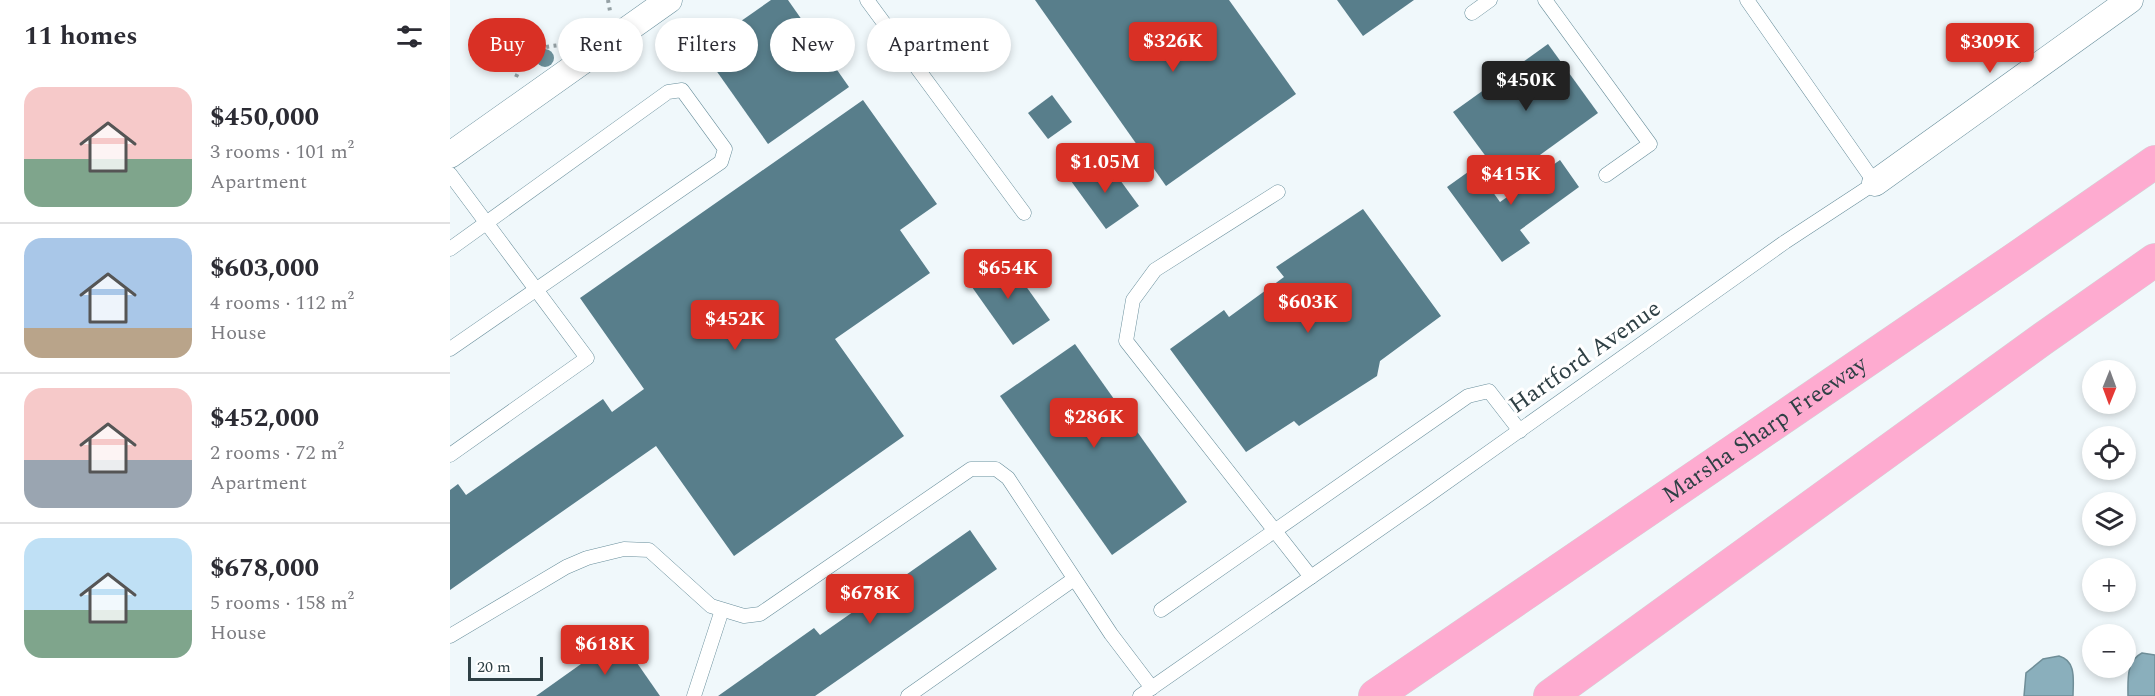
<!DOCTYPE html>
<meta charset="utf-8">
<style>
:root{--surface:#fff;--page:#f2f2f3;--text:#2b2b33;--muted:#7c7c81;--line:#e1e1e2;--accent:#d93025}
body{margin:0;font-family:Spectral,serif;background:var(--page);color:var(--text);height:100vh;display:flex;flex-direction:column;font-size:22px;white-space:nowrap}
*{box-sizing:border-box;margin:0}
p{font-size:20px;color:var(--muted)}
.icon{flex:none;width:33px;height:33px;fill:none;stroke:currentColor;stroke-width:2;stroke-linecap:round;stroke-linejoin:round}
.map{position:relative;flex:1;overflow:hidden}
.drawer{display:flex;flex-direction:column;background:var(--surface);width:450px}
.drawer>*{flex:none}
.banner{position:absolute;left:18px;top:18px;width:570px;height:54px;display:flex;gap:12px}
.needle{width:39px;rotate:181deg}
.fabs{position:absolute;left:1632px;top:360px;display:grid;gap:12px}
.fabs a{display:grid;place-items:center;width:54px;height:54px;border-radius:50%;background:var(--surface);box-shadow:0 3px 9px #0003;font-size:30px}
.scale{position:absolute;left:18px;bottom:15px;width:75px;box-sizing:border-box;padding-left:6px;border:3px solid #2f4045;border-top:0;font-size:16px;line-height:21px;white-space:nowrap;color:#2f4045;-webkit-text-stroke:4px #fff;paint-order:stroke}
.price{position:absolute;translate:-50% -51px;padding:0 14px;border-radius:6px;background:var(--accent);color:#fff;font-size:20px;line-height:39px;filter:drop-shadow(0 2px 3px #0008)}
.price::after{content:'';position:absolute;left:50%;top:36px;width:18px;height:14px;margin-left:-9px;background:inherit;clip-path:polygon(0 0,100% 0,50% 100%)}
.price.selected{background:#222;color:#fff}
ul{padding:0;list-style:none}
li{display:flex;align-items:center;gap:18px;height:150px;padding:0 24px}
li+li{border-top:2px solid var(--line)}
li span{display:grid;place-items:center;flex:none;width:168px;height:120px;border-radius:18px;color:#555}
li>.icon{margin-inline-start:auto}
span .icon{width:72px;height:72px;fill:#fffc;stroke-width:1}
li b{font-size:26px}
h2{display:flex;justify-content:space-between;align-items:center;height:72px;padding:0 24px;font-size:26px}
.tag{padding:0 21px;border-radius:27px;background:var(--surface);box-shadow:0 3px 9px #0003;font-size:21px;line-height:54px}
.tag.selected{background:var(--accent);color:#fff}
main{display:flex;flex:1;min-height:0}
.map>svg:first-child{display:block}
.water{fill:#8aafbc;stroke:#6f8e98;stroke-width:1.5}
.building{fill:#587e8b}
.lines{fill:none;stroke-linecap:round;stroke-linejoin:round}
.lane-casing{stroke:#698f9c;stroke-width:15}
.street-casing{stroke:#698f9c;stroke-width:27}
.highway-casing{stroke:#d1d5d6;stroke-width:34}
.path{stroke:#95a1a5;stroke-width:4;stroke-dasharray:3 4.5;stroke-linecap:butt}
.lane{stroke:#fff;stroke-width:14}
.street{stroke:#fff;stroke-width:26}
.highway{stroke:#feabd0;stroke-width:33}
.tree{fill:#6d919b}
.labels{text-anchor:middle;dominant-baseline:central;stroke-width:6;stroke-linejoin:round;paint-order:stroke}
.street-label{font-size:24px;fill:#2f4045;stroke:#fff}
</style>
<main>
<section class="drawer">
<h2>11 homes<svg class="icon" aria-label="filters" viewBox="0 0 24 24"><path d="M4 7h16M4 17h16"/><circle cx="9" cy="7" r="2"/><circle cx="15" cy="17" r="2"/></svg></h2>
<ul>
<li><span style="background:linear-gradient(#f6c9c9 60%,#7fa58c 0)"><svg class="icon" aria-label="home" viewBox="0 0 24 24"><path d="M3 11l9-7 9 7M6 9v11h12V9"/></svg></span><div><b>$450,000</b><p>3 rooms · 101 m²</p><p>Apartment</p></div></li>
<li><span style="background:linear-gradient(#a9c7e8 75%,#b9a48a 0)"><svg class="icon" aria-label="home" viewBox="0 0 24 24"><path d="M3 11l9-7 9 7M6 9v11h12V9"/></svg></span><div><b>$603,000</b><p>4 rooms · 112 m²</p><p>House</p></div></li>
<li><span style="background:linear-gradient(#f6c9c9 60%,#9aa5b1 0)"><svg class="icon" aria-label="home" viewBox="0 0 24 24"><path d="M3 11l9-7 9 7M6 9v11h12V9"/></svg></span><div><b>$452,000</b><p>2 rooms · 72 m²</p><p>Apartment</p></div></li>
<li><span style="background:linear-gradient(#bfe0f5 60%,#7fa58c 0)"><svg class="icon" aria-label="home" viewBox="0 0 24 24"><path d="M3 11l9-7 9 7M6 9v11h12V9"/></svg></span><div><b>$678,000</b><p>5 rooms · 158 m²</p><p>House</p></div></li>
</ul>
</section>
<div class="map">
<svg width="1705" height="696" viewBox="0 0 1705 696">
<rect width="100%" height="100%" fill="#f0f8fb"/>
<!-- water -->
<g class="water">
<path d="M1692,653L1705,655V696H1678C1678,680 1676,661 1692,653Z"/>
<path d="M1609,656C1627,661 1623,681 1623,696H1574L1576,673L1593,659Z"/>
</g>
<!-- building -->
<g class="building">
<path d="M321,0H338L399,87L318,144L251,49Z"/>
<path d="M585,0H779L846,94L716,186Z"/>
<path d="M887,0H964L913,36Z"/>
<path d="M1098,44L1148,113L1054,181L1003,112Z"/>
<path d="M602,95L622,122L598,139L578,113Z"/>
<path d="M413,100L487,204L450,230L480,273L385,339L454,436L284,556L206,446L0,590V490L8,484L16,495L153,399L162,412L194,389L130,298Z"/>
<path d="M654,158L689,206L656,229L621,181Z"/>
<path d="M1110,160L1129,187L1070,230L1080,243L1052,262L997,187L1025,167L1050,202Z"/>
<path d="M913,209L991,316L930,361L927,376L849,426L844,421L796,452L720,349L774,310L779,317L834,277L826,267Z"/>
<path d="M553,254L600,320L563,345L517,280Z"/>
<path d="M625,344L737,502L662,555L550,396Z"/>
<path d="M520,530L547,569L365,696H268L364,628L370,635Z"/>
<path d="M169,637L210,696H86Z"/>
</g>
<g class="lines">
<defs>
<g id="lane">
<path d="M417,0L574,213"/>
<path d="M1095,0L1200,144L1156,175"/>
<path d="M1022,13L1040,0"/>
<path d="M0,174L137,358L0,455"/>
<path d="M828,192L705,270L683,300L676,341L861,577"/>
<path d="M0,249L218,92L232,90L275,149L271,162L0,349"/>
<path d="M711,610L1018,396L1039,391L1070,431"/>
<path d="M0,636L116,567L137,558L174,549L199,550L261,606L294,616L310,614L521,469H546L558,478L661,634L702,688"/>
<path d="M244,696L272,610"/>
<path d="M458,696L624,579"/>
<path d="M690,696L973,499L1335,242L1425,183L1297,0"/>
</g>
<g id="street">
<path d="M0,155L219,0"/>
<path d="M1425,183L1680,0"/>
</g>
<g id="highway">
<path id="s1" d="M925,696L1568,257L1705,162"/>
<path d="M1100,696L1591,340L1705,260"/>
</g>
</defs>
<!-- lane casing -->
<use href="#lane" class="lane-casing"/>
<!-- street casing -->
<use href="#street" class="street-casing"/>
<!-- highway casing -->
<use href="#highway" class="highway-casing"/>
<!-- path -->
<g class="path">
<path d="M158,0L160,11"/>
<path d="M66,77C78,51 82,48 111,45"/>
</g>
<!-- lane -->
<use href="#lane" class="lane"/>
<!-- street -->
<use href="#street" class="street"/>
<!-- highway -->
<use href="#highway" class="highway"/>
</g>
<!-- trees -->
<circle class="tree" cx="95" cy="58" r="9"/>
<g class="labels">
<!-- street labels -->
<g class="street-label">
<text transform="translate(1135 357) rotate(-35)">Hartford Avenue</text>
<text stroke="none"><textPath href="#s1" startOffset="472">Marsha Sharp Freeway</textPath></text>
</g>
</g>
</svg>
<div class="fabs">
<a><svg class="needle" viewBox="-14 -14 28 28"><path d="M0-13l5 13h-10z" fill="#e53935"/><path d="M0 13l5-13h-10z" fill="#7c7c81"/></svg></a>
<a><svg class="icon" aria-label="locate" viewBox="0 0 24 24"><circle cx="12" cy="12" r="6"/><path d="M12 2v4M12 18v4M2 12h4M18 12h4"/></svg></a>
<a><svg class="icon" aria-label="layers" viewBox="0 0 24 24"><path d="M12 4l9 5-9 5-9-5zM3 14l9 5 9-5"/></svg></a>
<a>+</a>
<a>−</a>
</div>
<div class="scale">20 m</div>
<b class="price" style="left:723px;top:73px">$326K</b>
<b class="price" style="left:1540px;top:74px">$309K</b>
<b class="price selected" style="left:1076px;top:112px">$450K</b>
<b class="price" style="left:655px;top:194px">$1.05M</b>
<b class="price" style="left:1061px;top:206px">$415K</b>
<b class="price" style="left:558px;top:300px">$654K</b>
<b class="price" style="left:858px;top:334px">$603K</b>
<b class="price" style="left:285px;top:351px">$452K</b>
<b class="price" style="left:644px;top:449px">$286K</b>
<b class="price" style="left:420px;top:625px">$678K</b>
<b class="price" style="left:155px;top:676px">$618K</b>
<div class="banner">
<a class="tag selected">Buy</a>
<a class="tag">Rent</a>
<a class="tag">Filters</a>
<a class="tag">New</a>
<a class="tag">Apartment</a>
</div>
</div>
</main>
